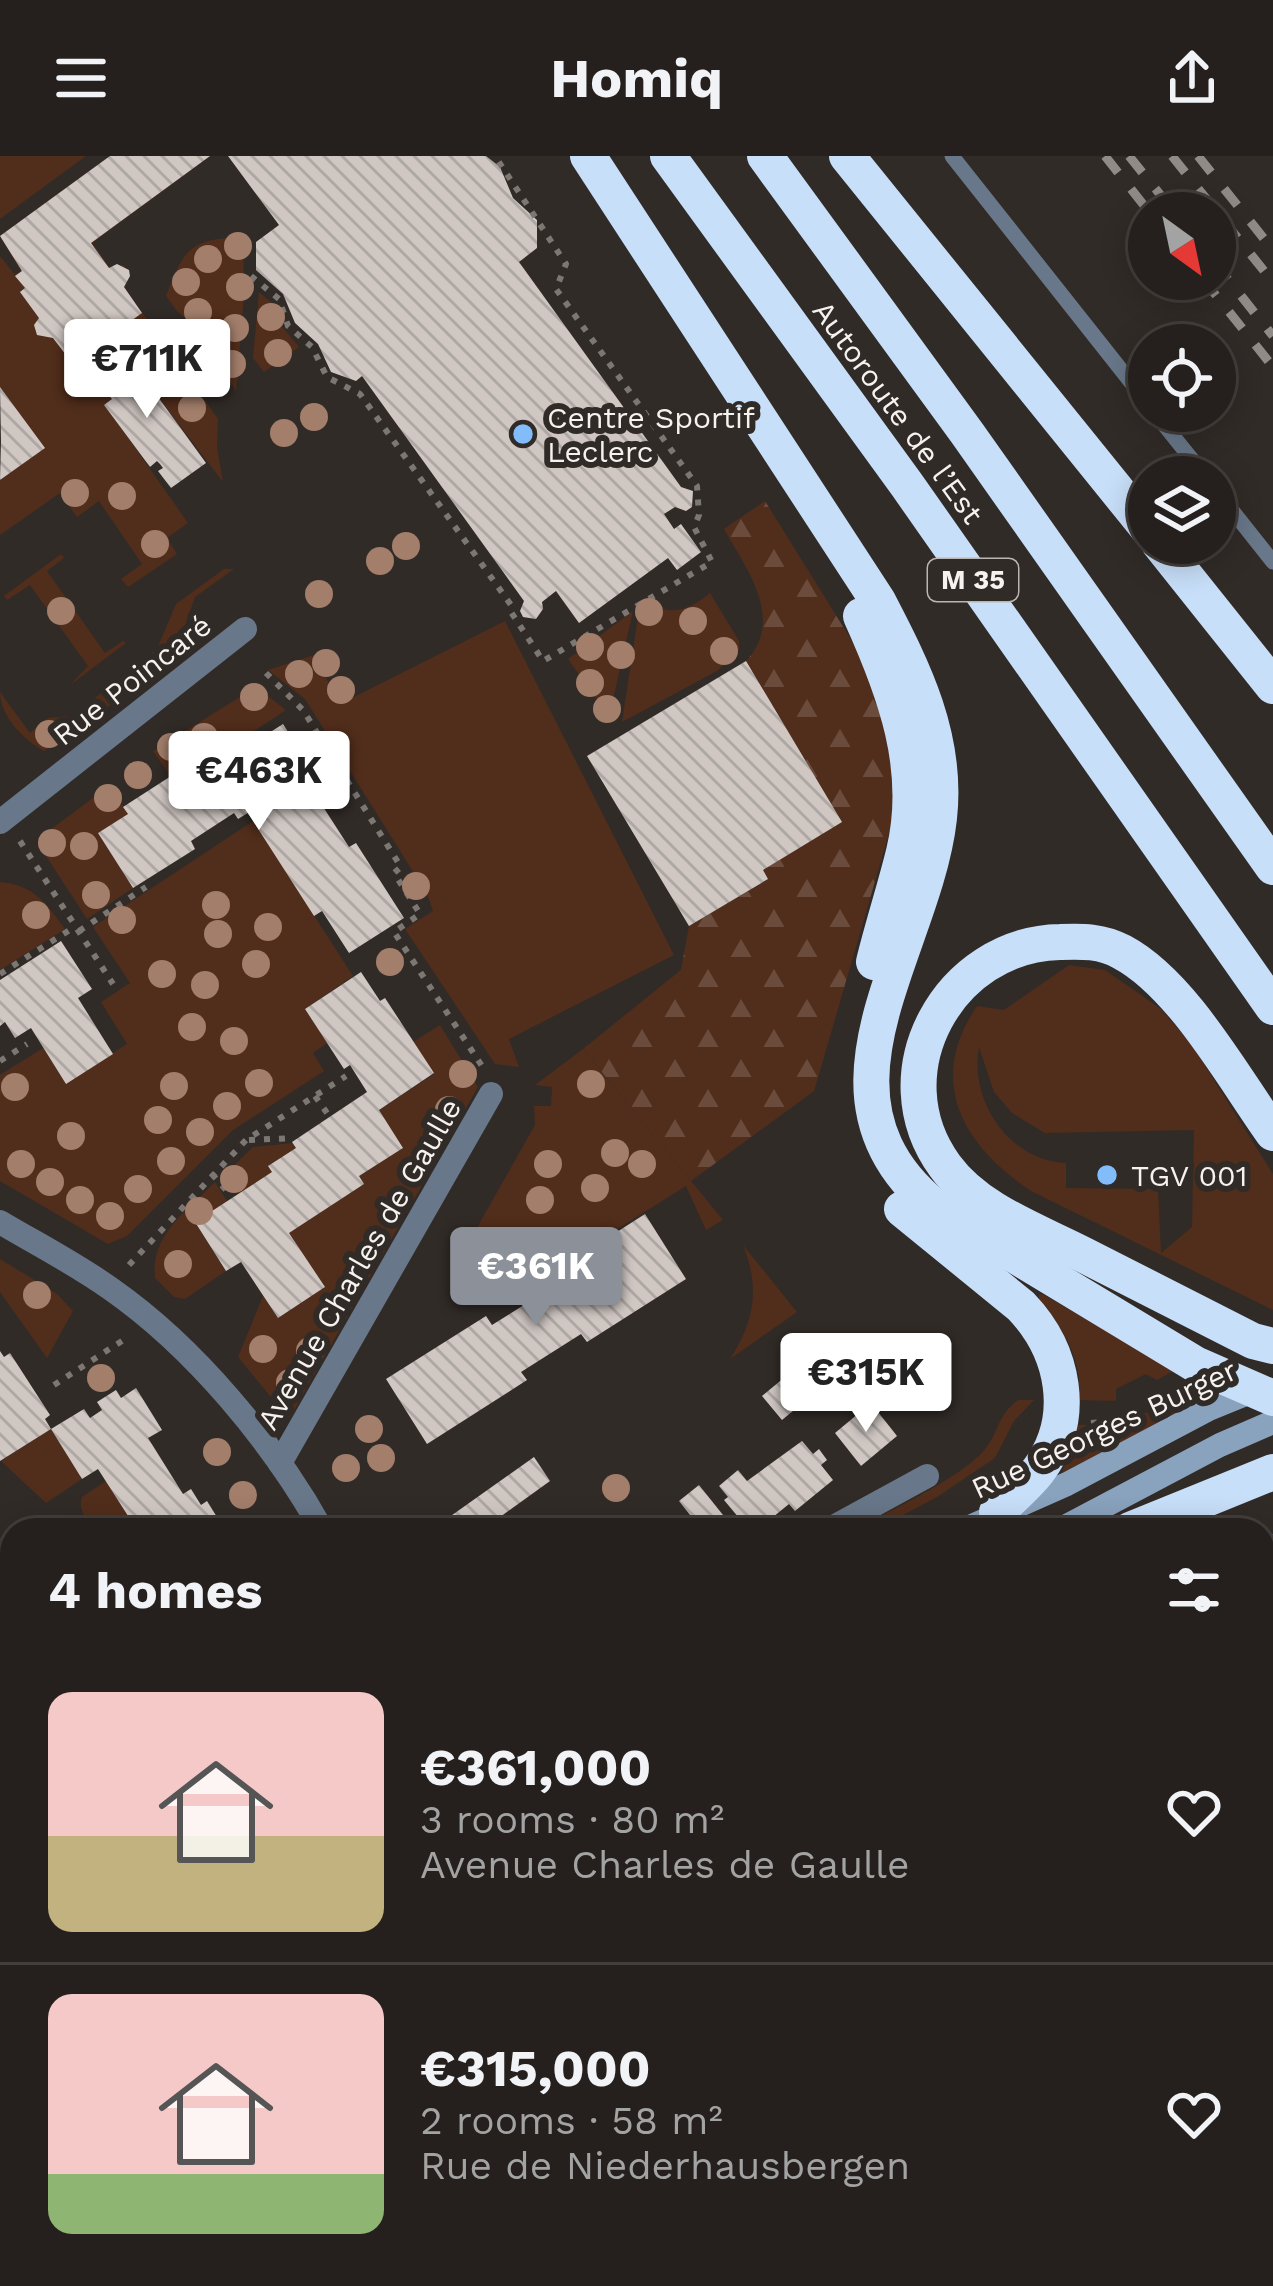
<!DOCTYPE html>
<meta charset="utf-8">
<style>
:root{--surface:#25201d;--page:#312d2a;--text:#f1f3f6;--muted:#a3a3a4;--line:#423e3b;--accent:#8c9099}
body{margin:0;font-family:"Work Sans",sans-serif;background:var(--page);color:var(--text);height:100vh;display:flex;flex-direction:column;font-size:45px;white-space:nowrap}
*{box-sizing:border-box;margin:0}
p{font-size:39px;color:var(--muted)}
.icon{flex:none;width:66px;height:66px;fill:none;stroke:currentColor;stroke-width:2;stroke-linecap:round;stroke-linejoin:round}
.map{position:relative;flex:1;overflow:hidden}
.side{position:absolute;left:0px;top:1362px;width:1275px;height:768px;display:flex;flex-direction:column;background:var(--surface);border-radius:36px 36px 0 0;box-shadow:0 6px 30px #0003,0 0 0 3px var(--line)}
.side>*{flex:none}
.needle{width:78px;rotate:147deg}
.buttons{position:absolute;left:1128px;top:36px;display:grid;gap:24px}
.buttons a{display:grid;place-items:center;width:108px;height:108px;border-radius:50%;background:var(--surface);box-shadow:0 6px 30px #0003,0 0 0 3px var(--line);font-size:60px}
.price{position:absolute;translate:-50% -102px;padding:0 27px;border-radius:12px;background:#fff;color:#222;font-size:39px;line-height:78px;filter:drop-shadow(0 3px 6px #0008)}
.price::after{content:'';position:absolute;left:50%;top:72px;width:36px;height:27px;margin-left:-18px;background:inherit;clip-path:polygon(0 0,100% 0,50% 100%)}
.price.active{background:var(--accent);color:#fff}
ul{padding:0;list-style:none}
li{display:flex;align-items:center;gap:36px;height:300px;padding:0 48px}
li+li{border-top:3px solid var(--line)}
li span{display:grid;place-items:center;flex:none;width:336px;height:240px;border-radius:24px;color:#555}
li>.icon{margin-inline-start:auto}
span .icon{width:144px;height:144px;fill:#fffc;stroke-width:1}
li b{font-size:51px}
h2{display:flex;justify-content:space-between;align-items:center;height:144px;padding:0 48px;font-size:51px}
header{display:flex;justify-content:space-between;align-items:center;height:156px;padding:0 48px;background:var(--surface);font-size:54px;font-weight:700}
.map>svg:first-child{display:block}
.green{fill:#512d1b;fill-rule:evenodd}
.forest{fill:url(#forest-firs)}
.building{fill:url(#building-back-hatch)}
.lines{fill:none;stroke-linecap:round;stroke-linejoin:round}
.path{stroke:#7c7773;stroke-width:6;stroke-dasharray:6 9;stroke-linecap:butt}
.lane{stroke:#687789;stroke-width:15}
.street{stroke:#687789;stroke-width:24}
.secondary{stroke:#89a2bd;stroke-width:24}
.highway{stroke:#c8dff9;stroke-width:36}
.rail{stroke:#908b87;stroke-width:9;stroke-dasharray:21 21;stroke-linecap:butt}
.tree{fill:#a27e6b}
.poi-dot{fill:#82bcfa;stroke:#312b27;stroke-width:4.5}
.labels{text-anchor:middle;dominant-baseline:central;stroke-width:12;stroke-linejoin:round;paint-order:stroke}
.shield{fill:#312b27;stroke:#bbb6b3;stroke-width:3}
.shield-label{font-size:27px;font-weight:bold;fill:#f6f2ef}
.street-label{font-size:30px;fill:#f6f2ef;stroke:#312b27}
.poi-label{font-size:30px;fill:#f6f2ef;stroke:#312b27;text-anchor:start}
</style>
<header><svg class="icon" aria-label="menu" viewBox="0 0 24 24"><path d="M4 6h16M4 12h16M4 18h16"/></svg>Homiq<svg class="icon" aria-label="share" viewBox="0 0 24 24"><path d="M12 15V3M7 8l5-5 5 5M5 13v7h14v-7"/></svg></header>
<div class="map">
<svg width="1273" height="2130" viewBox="0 0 1273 2130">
<defs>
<pattern id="forest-firs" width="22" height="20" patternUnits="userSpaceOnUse" patternTransform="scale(3)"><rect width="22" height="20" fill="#512d1b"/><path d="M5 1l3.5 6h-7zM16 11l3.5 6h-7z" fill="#6b4c3c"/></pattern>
<pattern id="building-back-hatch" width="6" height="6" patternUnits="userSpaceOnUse" patternTransform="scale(3)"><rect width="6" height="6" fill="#d0c7c3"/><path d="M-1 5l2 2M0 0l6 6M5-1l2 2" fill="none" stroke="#aea8a4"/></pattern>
</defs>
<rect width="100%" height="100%" fill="#312b27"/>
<!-- green -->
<g class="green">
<path d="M0,0H86L0,63Z"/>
<path d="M110,0H210L92,87L109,111L124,109L130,120L124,131L218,263L217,291L223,326L125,198L92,222L103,239L107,237L112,243L105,249L188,367L167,382L177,398L128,431L121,423L142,408L99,345L77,361L60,337L0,379V324L44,292L0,231V100L15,119L21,115L0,80Z"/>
<path d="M230,82L243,84L244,139L236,236L209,182L177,155L166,140C181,103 185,84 230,82Z"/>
<path d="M259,136L276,150L280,168L299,191L264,216L253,202Z"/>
<path d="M61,398L64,402L47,415L105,497L123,485L126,487L70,529L88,510L30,429L7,444L4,440Z"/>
<path d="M224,413H234L195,441L177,492L149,522L44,595C24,584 0,560 0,536L30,577L48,562L72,560L157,493L176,448Z"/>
<path d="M710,437L739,485V494L717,515L622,566L639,454L645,449C673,458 687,456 710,437Z"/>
<path d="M633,455L609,561L568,503Z"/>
<path d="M505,465L674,799L509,883L519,911L495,908L405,773L433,755L427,738L305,543L268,514L314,499L340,548Z"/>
<path d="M248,536L264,537L286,554L225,594L199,602L171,621L153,595Z"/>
<path d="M109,630L128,658L98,677L133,732L87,763L46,700V677Z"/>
<path d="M253,665L353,820L305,853L327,887L313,897L324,915L233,974L127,1080L108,1088L0,1025V919L43,892L66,927L127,888L101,846L130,827L93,771Z"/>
<path d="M0,726C34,729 46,747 65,773L0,814Z"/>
<path d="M1069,809L1105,814L1161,853L1192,889L1273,1018V1154L1031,1035C962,989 926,925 977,850L1004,854ZM979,891L994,936L1012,957L1045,977L1194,974L1192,1071L1161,1097L1158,1033L1066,1032V1007C1010,1005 969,946 979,891Z"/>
<path d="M440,869L478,931L289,1263L238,1201L263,1140L278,1162L324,1132L289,1077L363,1028L359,1020L403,992L379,954L434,918L413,886Z"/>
<path d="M583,893L723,1064L706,1074L686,1030L571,1102L554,1077L525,1095L529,1106C502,1116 486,1113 461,1100L535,969L534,950H551L552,931L535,929Z"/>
<path d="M293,987L296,992L269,1009L272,1016L239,1038L225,1018L253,991Z"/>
<path d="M215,1026L227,1045L195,1067L226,1115L185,1143L174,1141L155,1122C150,1079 187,1055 215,1026Z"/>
<path d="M743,1089L797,1156L730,1203C755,1165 760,1131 743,1089Z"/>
<path d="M0,1103L57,1138L73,1155L47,1202L0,1136Z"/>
<path d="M1039,1138L1044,1139L1175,1214L1157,1224L1146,1218L1116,1233V1245L1079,1244C1083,1205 1064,1172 1039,1144Z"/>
<path d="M1018,1244H1034L1014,1265L995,1302L937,1341L875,1374H853C885,1358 966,1319 986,1292C1000,1273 997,1260 1018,1244Z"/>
<path d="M1174,1244L1181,1256L1062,1317L1076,1269L1121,1268Z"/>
<path d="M51,1273L82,1323L46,1347L1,1305Z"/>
<path d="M106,1325L137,1374H99C88,1363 77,1356 82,1341Z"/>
</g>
<!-- forest -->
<path class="forest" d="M765,345L873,519L896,621L892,667L814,935L691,1025L583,893L681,814L689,770L767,724L763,714L841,666L746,505C785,464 748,415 724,373Z"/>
<!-- building -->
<g class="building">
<path d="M110,0H210L91,87L109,112L117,108L129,114L130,120L124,131L142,157L72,207L53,182L37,179L34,169L39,162L20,136L25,132L15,120L22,115L0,80Z"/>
<path d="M228,0H486L500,11L513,42L537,64V92L519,106L681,331L693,335L692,351L686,355L675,351L664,358L674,373L681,368L701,396L677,414L668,402L579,467L556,435L542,446L543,453L536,463L523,461L520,455L524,445L362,220L356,225L331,216L318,188L295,167L283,138L256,114V86L279,69Z"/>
<path d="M126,197L206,307L171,332L158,315L163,312L160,308L157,305L150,311L104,249L112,243L107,237L104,240L91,223Z"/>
<path d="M0,231L45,292L0,324L1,285Z"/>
<path d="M746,505L842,666L763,714L768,723L689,770L587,600Z"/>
<path d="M283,568L313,615L300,623L305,632L309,629L349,691L356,687L404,762L349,797L322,755L314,760L253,665L257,663L251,655L238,663L234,657L191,685L195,693L133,732L98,677L128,658L123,651L199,602L208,616Z"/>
<path d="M61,785L92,833L78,842L113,898L66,928L31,872L15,882L5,866L0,870V824Z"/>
<path d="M361,816L380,845L385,842L434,917L379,954L403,992L359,1020L364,1028L289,1077L325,1131L278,1162L241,1106L226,1115L195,1066L272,1016L268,1010L296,992L292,986L367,936L350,909L344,913L305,853Z"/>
<path d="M645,1058L686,1123L587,1186L581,1178L521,1216L527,1224L427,1288L386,1223L486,1160L492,1169L551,1132L545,1122Z"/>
<path d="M0,1195L4,1201L10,1197L50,1259L45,1263L51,1273L0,1305Z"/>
<path d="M791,1216L811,1240L782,1264L762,1240Z"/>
<path d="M136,1232L162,1274L148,1282L183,1338L191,1333L201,1349L207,1345L225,1374H137L98,1313L82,1323L51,1273L84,1253L90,1262L102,1254L97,1246L116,1234L121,1242Z"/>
<path d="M871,1247L897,1280L861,1310L835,1277Z"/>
<path d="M802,1285L813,1298L819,1293L827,1304L821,1309L833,1324L795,1355L789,1348L757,1374H749L724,1344L728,1341L719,1330L738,1314L747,1325Z"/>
<path d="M534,1301L550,1325L482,1374H431Z"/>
<path d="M699,1329L735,1374H702L679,1345Z"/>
<path d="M12,1660V1697L0,1706V1669Z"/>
<path d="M1273,1790V1898L1263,1922V1813Z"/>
<path d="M4,1928L12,1941V1994L4,1999L0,1993V1930Z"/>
<path d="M150,2118H213L208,2130H145Z"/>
<path d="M515,2118H560L554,2130H531L513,2122Z"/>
<path d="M781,2118H856L851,2130H810Z"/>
<path d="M1010,2118H1146L1174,2130H1038Z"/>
</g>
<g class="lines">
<!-- path -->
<g class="path">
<path d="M251,120L279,143L288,170L312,191L327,221L360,238L511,449V456L543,505L712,406L694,371L699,359L697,330L556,133L566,108L495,0"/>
<path d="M266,517L303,554L401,711L394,717L420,758L394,776L482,910"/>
<path d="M20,685L113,828"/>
<path d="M79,775L146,731"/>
<path d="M0,818L76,770"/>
<path d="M0,905L27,888"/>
<path d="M315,940L327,957"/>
<path d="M249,984L294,982"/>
<path d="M212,1018L231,1040"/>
<path d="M129,1109L246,984L346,920"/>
<path d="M54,1229L128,1181"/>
<path d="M1091,1267L1119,1264"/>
<path d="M912,1374L935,1362"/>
</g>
<!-- lane -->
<g class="lane">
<path d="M952,0L1149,249"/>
<path d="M1153,255L1206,321"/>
<path d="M1215,333L1273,406"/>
<path d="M724,2118L752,2130"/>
</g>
<!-- street -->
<g class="street">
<path d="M0,666L245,473"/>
<path d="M0,1066C37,1088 76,1108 111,1133C194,1191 273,1286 322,1374"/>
<path d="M280,1307L491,938"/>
<path d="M828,1374L927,1320"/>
<path d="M1263,1393L1273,1390"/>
<path d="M0,1857L12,1849"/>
<path d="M1263,1979L1273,1956"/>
<path d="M1244,2118L1258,2130"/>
<path d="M117,2130L122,2118"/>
<path d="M611,2130L616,2118"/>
<path d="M901,2130L925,2120L948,2130"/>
</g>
<!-- secondary -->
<g class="secondary">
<path d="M963,1374L1067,1328L1209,1253L1258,1233"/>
<path d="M1059,1374L1220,1289L1273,1266"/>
<path d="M273,2130L278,2118"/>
<path d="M326,2130L331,2118"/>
</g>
<!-- highway -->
<g class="highway">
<path d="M588,0L878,445C914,514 948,582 939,662C924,796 797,939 935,1051L1195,1208L1273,1242"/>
<path d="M668,0L907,329L1273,851"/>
<path d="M765,0L967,277L1273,711"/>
<path d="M847,0L1149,374"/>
<path d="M1159,387L1273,530"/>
<path d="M861,460C895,535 924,613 904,696C895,733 883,769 874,806"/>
<path d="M1273,977C1233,921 1182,828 1122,796C1102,785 1082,785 1060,786C949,788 877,917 945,1010C977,1054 1035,1074 1082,1098C1139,1127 1196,1156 1253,1185L1273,1190"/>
<path d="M902,1053L1021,1150C1064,1195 1078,1262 1038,1315C1026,1330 1011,1343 997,1356"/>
<path d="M1130,1374L1273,1316"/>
</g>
<!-- rail -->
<g class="rail">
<path d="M1105,0L1150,57"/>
<path d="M1129,0L1175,57"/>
<path d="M1172,0L1273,126"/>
<path d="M1198,0L1273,94"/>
<path d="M1215,107L1273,180"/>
<path d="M1203,123L1273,211"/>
</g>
</g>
<!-- trees -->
<g class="tree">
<circle cx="238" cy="90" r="14"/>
<circle cx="208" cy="103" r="14"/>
<circle cx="186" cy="126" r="14"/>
<circle cx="240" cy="131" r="14"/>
<circle cx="198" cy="156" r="14"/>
<circle cx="271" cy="161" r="14"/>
<circle cx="235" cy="172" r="14"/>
<circle cx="278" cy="197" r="14"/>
<circle cx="158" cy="203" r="14"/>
<circle cx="232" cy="208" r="14"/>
<circle cx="192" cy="252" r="14"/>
<circle cx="314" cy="261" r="14"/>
<circle cx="284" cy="277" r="14"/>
<circle cx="75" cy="337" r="14"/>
<circle cx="122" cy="340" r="14"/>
<circle cx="155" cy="388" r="14"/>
<circle cx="406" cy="390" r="14"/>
<circle cx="380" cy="405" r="14"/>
<circle cx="319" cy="438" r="14"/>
<circle cx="61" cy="455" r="14"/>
<circle cx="649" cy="456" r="14"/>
<circle cx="693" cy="465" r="14"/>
<circle cx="590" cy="491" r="14"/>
<circle cx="724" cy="495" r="14"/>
<circle cx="621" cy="499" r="14"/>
<circle cx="326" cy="507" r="14"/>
<circle cx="299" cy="518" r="14"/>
<circle cx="590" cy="527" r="14"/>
<circle cx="341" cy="534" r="14"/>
<circle cx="254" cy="541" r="14"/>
<circle cx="607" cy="553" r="14"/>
<circle cx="49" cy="578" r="14"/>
<circle cx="204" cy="581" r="14"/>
<circle cx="171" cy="591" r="14"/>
<circle cx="138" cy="619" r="14"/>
<circle cx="108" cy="642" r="14"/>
<circle cx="52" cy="687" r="14"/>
<circle cx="84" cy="690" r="14"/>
<circle cx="416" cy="730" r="14"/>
<circle cx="96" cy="739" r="14"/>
<circle cx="216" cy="749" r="14"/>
<circle cx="36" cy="759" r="14"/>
<circle cx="122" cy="764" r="14"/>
<circle cx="268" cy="771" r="14"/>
<circle cx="218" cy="778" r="14"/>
<circle cx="390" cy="806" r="14"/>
<circle cx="256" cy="808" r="14"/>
<circle cx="162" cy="818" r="14"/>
<circle cx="205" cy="829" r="14"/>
<circle cx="192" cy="871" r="14"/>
<circle cx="234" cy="885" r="14"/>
<circle cx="463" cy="918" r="14"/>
<circle cx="259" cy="927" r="14"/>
<circle cx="591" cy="928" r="14"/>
<circle cx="174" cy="930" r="14"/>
<circle cx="15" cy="931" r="14"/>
<circle cx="227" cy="950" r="14"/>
<circle cx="449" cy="954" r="14"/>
<circle cx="158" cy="964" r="14"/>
<circle cx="200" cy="976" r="14"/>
<circle cx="71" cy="980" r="14"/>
<circle cx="615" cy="997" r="14"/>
<circle cx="171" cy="1005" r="14"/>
<circle cx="21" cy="1008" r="14"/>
<circle cx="548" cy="1008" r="14"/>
<circle cx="642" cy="1008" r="14"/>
<circle cx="234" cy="1023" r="14"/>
<circle cx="50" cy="1026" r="14"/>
<circle cx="595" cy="1032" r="14"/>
<circle cx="138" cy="1033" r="14"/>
<circle cx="80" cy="1044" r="14"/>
<circle cx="540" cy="1044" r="14"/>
<circle cx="199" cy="1055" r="14"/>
<circle cx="110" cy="1060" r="14"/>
<circle cx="178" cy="1108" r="14"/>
<circle cx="37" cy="1139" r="14"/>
<circle cx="263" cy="1193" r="14"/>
<circle cx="310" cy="1195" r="14"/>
<circle cx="101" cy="1222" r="14"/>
<circle cx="290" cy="1227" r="14"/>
<circle cx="369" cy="1273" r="14"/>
<circle cx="217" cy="1296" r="14"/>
<circle cx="381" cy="1302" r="14"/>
<circle cx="346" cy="1312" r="14"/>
<circle cx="616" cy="1332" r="14"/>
<circle cx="243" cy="1339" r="14"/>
</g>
<!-- markers -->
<g class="poi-dot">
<circle cx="523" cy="278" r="12"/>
<circle cx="1107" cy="1019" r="12"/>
</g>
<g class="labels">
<!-- shield labels -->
<rect class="shield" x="928" y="403" width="90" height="42" rx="9"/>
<g class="shield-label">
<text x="973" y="424">M 35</text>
</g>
<!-- street labels -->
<g class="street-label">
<text transform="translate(898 256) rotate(54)">Autoroute de l’Est</text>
<text transform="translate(132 524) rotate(-38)">Rue Poincaré</text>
<text transform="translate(359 1108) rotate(-60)">Avenue Charles de Gaulle</text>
<text transform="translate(1104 1273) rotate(-25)">Rue Georges Burger</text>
</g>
<!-- poi labels -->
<g class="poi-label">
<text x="547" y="261">Centre Sportif<tspan x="547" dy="34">Leclerc</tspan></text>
<text x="1131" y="1019">TGV 001</text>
</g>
</g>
</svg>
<div class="buttons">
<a><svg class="needle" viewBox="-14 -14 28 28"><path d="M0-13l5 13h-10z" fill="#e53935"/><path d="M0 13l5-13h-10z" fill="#a3a3a4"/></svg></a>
<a><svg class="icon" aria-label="locate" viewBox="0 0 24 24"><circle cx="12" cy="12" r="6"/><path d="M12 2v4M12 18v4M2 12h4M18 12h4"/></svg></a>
<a><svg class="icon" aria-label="layers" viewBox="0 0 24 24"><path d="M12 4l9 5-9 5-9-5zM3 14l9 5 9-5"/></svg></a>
</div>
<b class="price" style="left:147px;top:265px">€711K</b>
<b class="price" style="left:259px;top:677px">€463K</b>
<b class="price active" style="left:536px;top:1173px">€361K</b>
<b class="price" style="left:866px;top:1279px">€315K</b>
<section class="side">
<h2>4 homes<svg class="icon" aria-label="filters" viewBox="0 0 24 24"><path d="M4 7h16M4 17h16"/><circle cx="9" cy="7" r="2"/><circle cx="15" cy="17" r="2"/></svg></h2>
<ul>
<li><span style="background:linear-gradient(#f6c9c9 60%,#c2b280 0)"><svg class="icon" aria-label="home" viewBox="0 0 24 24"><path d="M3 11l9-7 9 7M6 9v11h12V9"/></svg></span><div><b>€361,000</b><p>3 rooms · 80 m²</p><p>Avenue Charles de Gaulle</p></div><svg class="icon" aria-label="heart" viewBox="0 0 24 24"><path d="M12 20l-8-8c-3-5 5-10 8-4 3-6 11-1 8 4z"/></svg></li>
<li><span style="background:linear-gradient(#f6c9c9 75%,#8fb573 0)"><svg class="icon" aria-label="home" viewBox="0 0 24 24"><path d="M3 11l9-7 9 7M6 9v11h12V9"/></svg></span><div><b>€315,000</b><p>2 rooms · 58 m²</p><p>Rue de Niederhausbergen</p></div><svg class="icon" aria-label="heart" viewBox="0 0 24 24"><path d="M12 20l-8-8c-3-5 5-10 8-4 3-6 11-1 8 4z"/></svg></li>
</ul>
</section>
</div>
